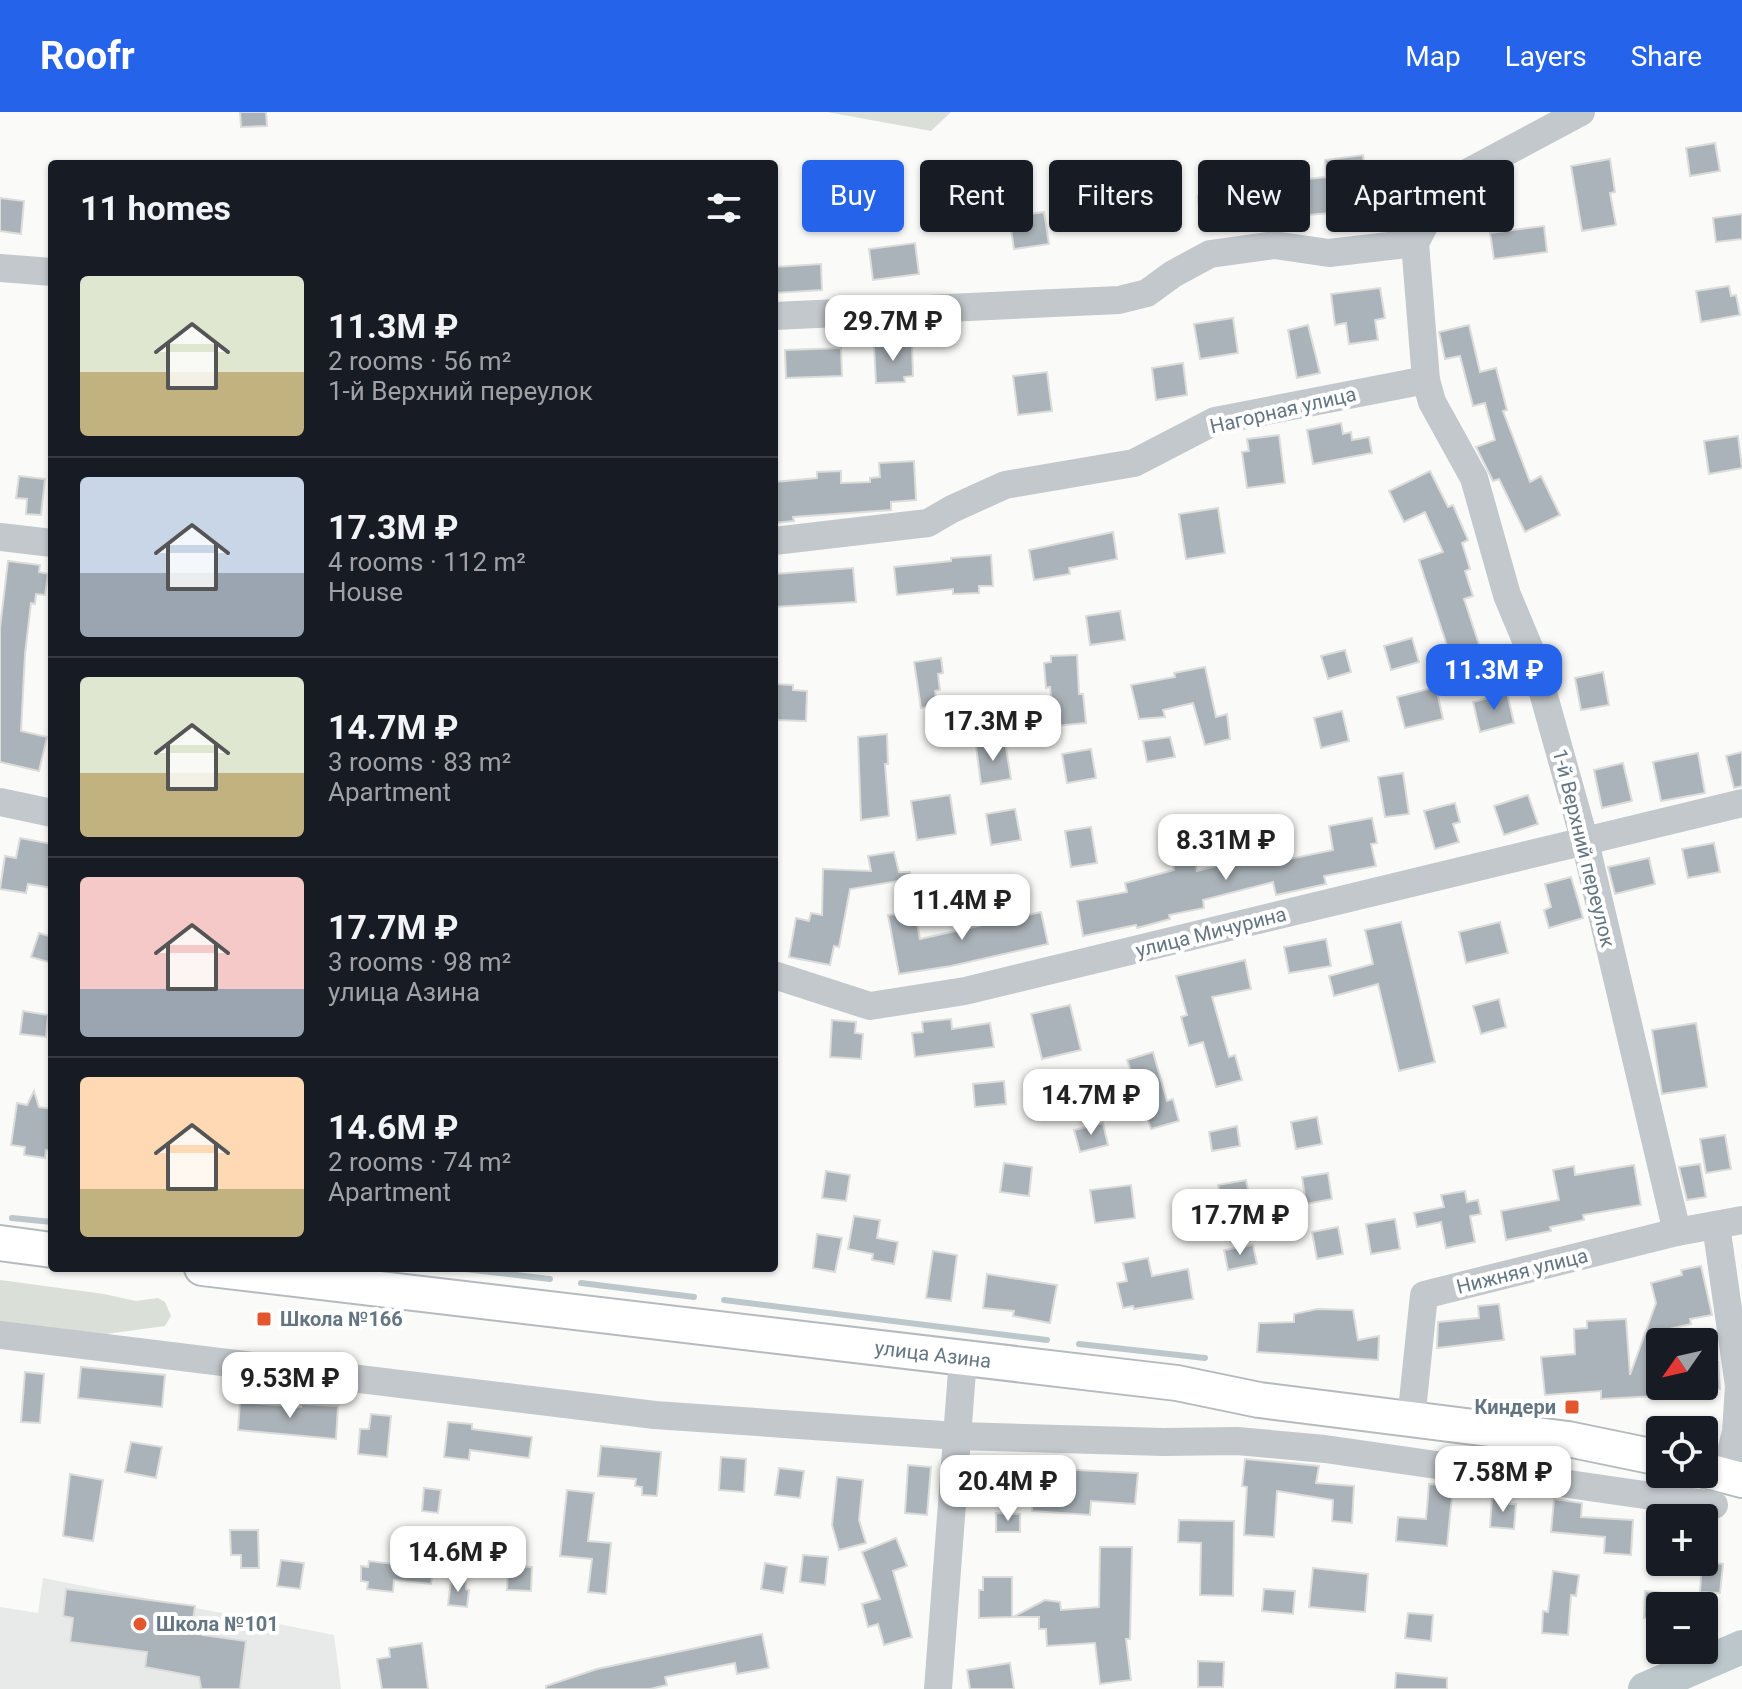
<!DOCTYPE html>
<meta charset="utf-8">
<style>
:root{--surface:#171b24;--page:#20242c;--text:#f1f3f6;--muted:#9ea1a6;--line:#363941;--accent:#2563eb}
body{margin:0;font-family:Roboto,sans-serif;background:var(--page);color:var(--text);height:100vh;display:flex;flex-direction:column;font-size:30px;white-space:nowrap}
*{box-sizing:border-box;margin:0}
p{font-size:26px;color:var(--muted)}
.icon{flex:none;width:44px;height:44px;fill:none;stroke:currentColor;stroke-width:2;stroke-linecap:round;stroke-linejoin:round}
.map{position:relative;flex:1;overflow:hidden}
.drawer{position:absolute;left:48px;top:48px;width:730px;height:1112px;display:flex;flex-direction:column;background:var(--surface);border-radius:8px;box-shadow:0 2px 6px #0004}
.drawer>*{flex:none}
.banner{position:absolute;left:802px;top:48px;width:760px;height:72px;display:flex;gap:16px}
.needle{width:52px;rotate:236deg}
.buttons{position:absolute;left:1646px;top:1216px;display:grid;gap:16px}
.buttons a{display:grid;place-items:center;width:72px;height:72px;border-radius:8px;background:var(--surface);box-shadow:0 2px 6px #0004;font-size:40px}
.price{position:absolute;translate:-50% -68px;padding:0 18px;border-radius:16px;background:#fff;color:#222;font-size:26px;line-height:52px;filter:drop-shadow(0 2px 4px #0008)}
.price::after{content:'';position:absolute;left:50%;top:48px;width:24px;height:18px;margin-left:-12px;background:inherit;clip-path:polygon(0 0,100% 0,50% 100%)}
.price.active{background:var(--accent);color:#fff}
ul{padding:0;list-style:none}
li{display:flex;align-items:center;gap:24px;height:200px;padding:0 32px}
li+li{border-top:2px solid var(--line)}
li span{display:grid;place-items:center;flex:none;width:224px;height:160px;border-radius:8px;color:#555}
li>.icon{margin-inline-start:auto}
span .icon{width:96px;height:96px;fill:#fffc;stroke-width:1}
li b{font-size:34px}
h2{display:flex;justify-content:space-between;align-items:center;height:96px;padding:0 32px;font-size:34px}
.pill{padding:0 28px;border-radius:8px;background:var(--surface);box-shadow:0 2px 6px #0004;font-size:28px;line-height:72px}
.pill.active{background:var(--accent);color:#fff}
header{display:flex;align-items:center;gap:48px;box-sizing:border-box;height:112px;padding:0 40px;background:var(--accent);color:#fff}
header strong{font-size:38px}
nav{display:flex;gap:44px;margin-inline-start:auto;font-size:28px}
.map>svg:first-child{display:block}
.built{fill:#e8e9e9}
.green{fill:#dadfd7}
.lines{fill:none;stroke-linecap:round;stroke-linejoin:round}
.stream{stroke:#bbc7cb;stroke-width:6}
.river{stroke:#bbc7cb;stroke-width:34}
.building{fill:#aab3b9;stroke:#dcdcda;stroke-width:2}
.major-casing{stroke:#b5babe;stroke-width:38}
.minor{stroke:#c3c8cc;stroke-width:28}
.major{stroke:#fff;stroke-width:34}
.poi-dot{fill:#e4572e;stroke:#fff;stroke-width:3}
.labels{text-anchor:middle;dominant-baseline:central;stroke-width:8;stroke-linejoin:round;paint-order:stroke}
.street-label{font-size:20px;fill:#657683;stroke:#fff}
.poi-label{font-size:20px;font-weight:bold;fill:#657683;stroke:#fff;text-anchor:start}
</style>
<header>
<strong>Roofr</strong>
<nav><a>Map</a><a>Layers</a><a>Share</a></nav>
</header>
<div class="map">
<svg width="1742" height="1577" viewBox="0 0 1742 1577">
<rect width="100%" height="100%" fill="#fafaf8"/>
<!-- built -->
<path class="built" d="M43,1466L334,1523L341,1577H0V1495L38,1501Z"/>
<!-- green -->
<g class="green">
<path d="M827,0H951L931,19Z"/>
<path d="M0,1168L104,1182L136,1189L158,1186L165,1190L171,1204L165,1214L91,1224L0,1215Z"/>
</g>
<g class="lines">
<!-- stream -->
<g class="stream">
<path d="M12,1106L52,1110"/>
<path d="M457,1156L550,1167"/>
<path d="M581,1171L694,1185"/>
<path d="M724,1188L1047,1228"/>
<path d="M1079,1232L1205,1246"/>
</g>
<!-- river -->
<path class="river" d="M1645,1577L1742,1535"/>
</g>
<!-- building -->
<g class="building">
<path d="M240,0H266L267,14L241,15Z"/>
<path d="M1715,31L1720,59L1690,64L1686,36Z"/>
<path d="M1363,43L1370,97L1278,106L1277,99L1249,101L1247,73L1326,65L1325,48Z"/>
<path d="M1610,47L1615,80L1610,81L1616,113L1582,119L1571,54Z"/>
<path d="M1168,49L1172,98L1138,100L1134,52Z"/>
<path d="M1100,66L1105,113L1075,116L1069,69Z"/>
<path d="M1219,81L1221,108L1200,110L1198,84Z"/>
<path d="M0,86L24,89L21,122L0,119Z"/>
<path d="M1044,100L1049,132L1014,137L1009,105Z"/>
<path d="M1742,102V127L1716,130L1713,106Z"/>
<path d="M1544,114L1547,140L1494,147L1490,121Z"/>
<path d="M915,131L919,162L873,168L869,137Z"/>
<path d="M821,152L822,178L774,181V155Z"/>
<path d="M1729,174L1731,184L1736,183L1740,203L1701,210L1696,179Z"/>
<path d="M1380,176L1385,206L1375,208L1378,228L1349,232L1346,211L1335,213L1331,182Z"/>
<path d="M1233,206L1238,241L1200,247L1194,212Z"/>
<path d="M1308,213L1320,261L1297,266L1288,218Z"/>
<path d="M1469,213L1480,260L1496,256L1507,298L1503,299L1530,370L1541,364L1560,403L1525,420L1499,367L1493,369L1476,335L1495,328L1485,291L1473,294L1460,244L1445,247L1439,220Z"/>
<path d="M912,232L913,264L904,265L905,270L876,271L874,234Z"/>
<path d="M841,236L842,264L786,266L785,238Z"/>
<path d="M1183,251L1187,283L1156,288L1152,256Z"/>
<path d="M1047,260L1052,299L1018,303L1013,264Z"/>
<path d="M1341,311L1343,322L1351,320L1352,328L1369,325L1372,341L1313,352L1307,318Z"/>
<path d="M1279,323L1285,371L1247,376L1242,340L1249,339L1247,327Z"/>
<path d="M1738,324L1742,356L1709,362L1704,329Z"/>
<path d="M914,349L916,388L891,390V398L793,405L794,409L774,411V370L817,366V360L841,359V371L870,370V366L880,365L879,351Z"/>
<path d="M1430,359L1448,395L1453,393L1468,428L1462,431L1470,457L1465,459L1473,484L1464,487L1485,551L1456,561L1419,448L1443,440L1425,400L1404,410L1389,379Z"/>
<path d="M19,364L45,367L41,403L26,402L27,387L16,386Z"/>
<path d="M1218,396L1225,441L1186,447L1179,402Z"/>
<path d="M1113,420L1117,447L1069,456L1070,462L1034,468L1029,438Z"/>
<path d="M991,443L993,474H979V481L953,482V477L897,483L894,455L951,449V446Z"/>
<path d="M8,449L40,453L39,460L48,462L45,483L36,482L35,492L31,491L25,542L21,619L47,625L39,659L0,650V516Z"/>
<path d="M853,456L856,490L774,495V462Z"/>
<path d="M1120,499L1125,528L1090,533L1086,504Z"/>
<path d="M1412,526L1419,550L1391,558L1384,534Z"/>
<path d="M1345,538L1351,560L1328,567L1321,544Z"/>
<path d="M1077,543L1079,582H1083L1086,611L1054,614L1050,575L1046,576L1044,551L1051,550V544Z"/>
<path d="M941,546L943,561L938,562L940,578L935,579L937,594L921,596L914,550Z"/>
<path d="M1205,555L1216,605L1227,602L1230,627L1205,633L1193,591L1163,598L1165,605L1139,607L1131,573L1175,565L1174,561Z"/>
<path d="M1603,560L1609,593L1581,598L1575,566Z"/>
<path d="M774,572L793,573V578L807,579L806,609L774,608Z"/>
<path d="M1436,575L1443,607L1405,616L1397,585Z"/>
<path d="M1507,581L1514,611L1480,620L1473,590Z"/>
<path d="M1342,599L1349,629L1321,636L1314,606Z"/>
<path d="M887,622L888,652H885L889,704L861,708L858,625Z"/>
<path d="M1170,625L1175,645L1147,650L1143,629Z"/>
<path d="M1005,629L1011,667L981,672L976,634Z"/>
<path d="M1091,637L1096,666L1067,671L1062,642Z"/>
<path d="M1742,640V674L1734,676L1726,644Z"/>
<path d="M1698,641L1705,681L1661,689L1653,650Z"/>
<path d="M1623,651L1632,689L1602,696L1594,658Z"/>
<path d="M1403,661L1409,702L1385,705L1378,665Z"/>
<path d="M950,683L956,722L917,728L911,689Z"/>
<path d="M1528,683L1538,712L1504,723L1494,694Z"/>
<path d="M1455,691L1460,710L1453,712L1459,730L1435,737L1424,699Z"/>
<path d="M1015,697L1021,728L991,733L986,702Z"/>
<path d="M1372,706L1377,731L1371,732L1376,754L1324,764L1326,772L1276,783L1273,770L1203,788L1204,796L1169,803L1170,807L1137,816L1136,813L1083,824L1077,789L1127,780L1125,771L1174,758L1173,752L1195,748L1197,759L1263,742L1265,752L1333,738L1329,714Z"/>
<path d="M1091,715L1097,751L1071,755L1065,719Z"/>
<path d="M20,726L52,732V776L28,772L26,781L0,777L5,744L16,746Z"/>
<path d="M1714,731L1720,760L1688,766L1682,737Z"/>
<path d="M894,740L899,760H910V767L850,777L839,835L834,834L830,853L789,845L796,806L809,809L811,801L822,803L823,757L871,759L868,744Z"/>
<path d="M1649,746L1655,772L1615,782L1608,755Z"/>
<path d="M1571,765L1583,806L1549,816L1544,798L1551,795L1545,772Z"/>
<path d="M915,800L920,827L1041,800L1048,832L951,854L899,862L888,803Z"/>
<path d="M1401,810L1435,950L1399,959L1378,872L1334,884L1329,864L1373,852L1365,818Z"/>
<path d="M1500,810L1508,841L1466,851L1459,820Z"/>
<path d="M39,821L52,825V851L31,845Z"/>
<path d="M1326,827L1331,854L1289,861L1284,835Z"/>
<path d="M1245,848L1251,877L1212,885L1229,945L1235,943L1242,968L1216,975L1203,930L1189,934L1181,905L1187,903L1176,864Z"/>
<path d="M1499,887L1506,915L1481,922L1473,894Z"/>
<path d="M1070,893L1081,938L1042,947L1031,902Z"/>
<path d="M23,899L48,903L46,925L20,922Z"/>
<path d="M951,907L952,917L990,911L994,935L915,945L912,921L923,920L922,910Z"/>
<path d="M832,908L856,910L855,921L863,922L861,947L830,945Z"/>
<path d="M1696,911L1707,975L1662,982L1652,918Z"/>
<path d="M1153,940L1167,989L1173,987L1179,1009L1151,1017L1127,948Z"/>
<path d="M1004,969L1006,992L975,995L973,972Z"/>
<path d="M34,979L39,995L52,997L50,1016H52V1039L46,1038L45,1046L24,1043L25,1035L11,1033L17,991L27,993Z"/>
<path d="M1317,1005L1322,1032L1296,1037L1291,1010Z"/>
<path d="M1103,1011L1108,1033L1080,1040L1074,1018Z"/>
<path d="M1237,1014L1240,1034L1212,1039L1209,1020Z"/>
<path d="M1725,1023L1731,1057L1706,1061L1700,1027Z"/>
<path d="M1004,1051L1032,1055L1029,1084L1000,1080Z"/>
<path d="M1700,1052L1706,1085L1687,1088L1679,1055Z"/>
<path d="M1634,1053L1641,1093L1583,1103L1584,1108L1550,1115L1551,1119L1506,1128L1501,1099L1559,1088L1553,1058L1574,1054L1575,1063Z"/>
<path d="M826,1059L850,1063L846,1089L822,1086Z"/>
<path d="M1328,1061L1332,1087L1306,1092L1302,1065Z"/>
<path d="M1246,1068L1250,1087L1222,1092L1218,1073Z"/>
<path d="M1131,1073L1135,1106L1095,1111L1090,1078Z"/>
<path d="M1465,1079L1467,1090L1478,1088L1481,1102L1470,1104L1475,1130L1446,1136L1441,1110L1417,1115L1414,1101L1444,1095L1441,1083Z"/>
<path d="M854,1104L880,1108L877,1126L898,1130L894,1152L872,1148L873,1142L848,1137Z"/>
<path d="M1395,1107L1400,1137L1371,1142L1366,1112Z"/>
<path d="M1338,1115L1343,1142L1317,1147L1312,1120Z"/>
<path d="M817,1122L842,1126L835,1160L813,1156Z"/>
<path d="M1253,1133L1257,1152L1228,1158L1224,1138Z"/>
<path d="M933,1139L957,1143L951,1189L926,1186Z"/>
<path d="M1148,1146L1152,1164L1188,1157L1193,1187L1134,1197L1133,1194L1123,1196L1117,1171L1127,1169L1123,1151Z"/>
<path d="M1701,1154L1712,1203L1690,1207L1691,1212L1665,1218L1666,1224L1651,1228L1657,1284L1601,1287V1279L1545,1283L1541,1245L1575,1242L1574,1217L1587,1216V1209L1626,1207L1630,1263L1656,1191L1651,1171L1682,1163L1681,1158Z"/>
<path d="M987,1162L1057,1173L1050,1211L1013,1204L1014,1199L983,1196Z"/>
<path d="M1499,1192L1504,1228L1437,1236L1438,1210L1479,1206L1478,1194Z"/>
<path d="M1317,1197L1353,1198L1358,1228L1379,1224L1378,1248L1257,1240L1259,1211L1294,1210V1202Z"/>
<path d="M1704,1249L1718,1250L1720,1277H1704Z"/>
<path d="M81,1255L165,1263L162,1295L78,1286Z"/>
<path d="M25,1260L44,1262L40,1311L21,1310Z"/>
<path d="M240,1290L301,1295V1292L338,1294L336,1327L238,1318Z"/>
<path d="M371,1302L391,1304L387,1345L358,1342L360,1317H369Z"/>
<path d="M448,1310L472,1312V1317L532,1325L529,1346L470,1338L469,1348L444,1345Z"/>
<path d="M131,1330L162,1335L156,1366L125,1360Z"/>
<path d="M601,1334L661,1340L657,1384L642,1383V1375L635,1374L636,1367L598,1364Z"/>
<path d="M721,1345L746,1347L744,1380L719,1378Z"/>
<path d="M1245,1347L1319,1354L1316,1371L1354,1374L1352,1411L1332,1409L1333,1388L1277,1379L1274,1425L1244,1423L1247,1375L1242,1374Z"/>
<path d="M908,1353L931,1355L927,1403L905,1401Z"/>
<path d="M976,1354L1000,1356L998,1383L974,1381Z"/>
<path d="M779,1356L804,1359L800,1386L775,1383Z"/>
<path d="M1035,1356L1138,1361L1135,1392L1091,1389L1090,1403L1032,1399Z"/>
<path d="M70,1362L103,1368L93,1429L63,1424Z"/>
<path d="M837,1365L863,1368L859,1408L866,1431L839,1438L832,1413Z"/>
<path d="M1429,1372L1453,1374L1447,1434L1396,1429L1398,1405L1426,1407Z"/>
<path d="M424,1376L441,1378L438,1401L422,1399Z"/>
<path d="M567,1378L594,1381L588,1429L611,1431L606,1482L588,1480L592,1447L560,1444Z"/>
<path d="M1492,1386L1510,1387V1392H1516L1514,1417L1490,1415Z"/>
<path d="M1554,1387L1582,1391L1581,1405L1633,1408L1631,1443L1604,1441L1605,1425L1551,1420Z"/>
<path d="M996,1401L1020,1402V1420H996Z"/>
<path d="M1179,1408L1234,1409L1233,1484L1200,1483L1201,1431L1178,1430Z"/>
<path d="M230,1418H258L259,1456H241V1443H231Z"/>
<path d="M896,1426L907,1454L893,1459L912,1525L884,1533L878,1512L868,1515L862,1492L880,1487L862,1440Z"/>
<path d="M1100,1435H1132L1130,1527H1126L1131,1568L1100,1572L1095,1531L1047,1534L1046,1517H1039V1505H1013L1045,1488L1060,1490L1061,1498L1099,1495Z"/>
<path d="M412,1440L430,1442L429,1451L434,1452L431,1472L394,1468L393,1480L367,1477L368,1470L361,1469V1454L368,1455L369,1449L410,1454Z"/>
<path d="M803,1443L828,1445L825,1473L800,1470Z"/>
<path d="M281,1448L304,1451L300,1477L277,1474Z"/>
<path d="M1702,1450L1723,1452L1720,1481L1700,1480Z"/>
<path d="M765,1451L787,1455L783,1481L761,1477Z"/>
<path d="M508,1454L532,1455L531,1479L507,1478Z"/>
<path d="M1313,1456L1368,1462L1365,1500L1309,1495Z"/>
<path d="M1553,1459L1579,1463L1576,1484L1571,1483L1568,1523L1542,1521L1543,1499L1548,1500Z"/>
<path d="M983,1465H1012V1505L979,1506V1478H983Z"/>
<path d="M451,1468L466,1470V1477L469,1478L467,1495L448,1493Z"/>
<path d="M66,1477L195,1494L192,1516L203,1517L202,1523L246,1529L240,1577H201L199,1565L145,1555L147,1540L70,1530L73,1506L63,1504Z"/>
<path d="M1264,1477L1295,1479L1293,1502L1262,1499Z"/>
<path d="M1645,1479L1692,1484V1494H1660V1506H1644Z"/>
<path d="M1408,1501L1433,1503L1431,1529L1405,1526Z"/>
<path d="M762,1522L769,1556L737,1562L735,1551L665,1565L667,1573L650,1577H546V1574L597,1557Z"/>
<path d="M422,1531L428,1577H382L377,1547L390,1545L389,1536Z"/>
<path d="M1198,1549L1224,1550L1223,1575H1198Z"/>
<path d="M1010,1551L1014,1577H970L967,1558Z"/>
<path d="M1396,1561L1447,1566V1577H1395Z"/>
</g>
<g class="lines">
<defs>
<g id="major">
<path d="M0,1131L52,1138"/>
<path id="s1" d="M202,1156L1177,1271L1259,1288L1568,1327L1660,1346"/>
<path d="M1704,1358L1742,1368"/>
</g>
</defs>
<!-- major casing -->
<use href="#major" class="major-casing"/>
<!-- minor -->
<g class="minor">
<path d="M1415,131L1426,268L1432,290L1474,366L1507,483L1533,545L1585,730L1677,1120"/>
<path d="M0,156L52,160"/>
<path d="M774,204L1119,188L1147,181L1173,162L1210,142L1274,133L1329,141L1415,131L1446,72L1581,0"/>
<path d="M0,425L52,431"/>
<path d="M774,429L928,411L952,397L1005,373L1134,351L1215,309L1426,268"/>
<path d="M0,690L52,701"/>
<path d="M774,863L870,894L965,879L1742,691"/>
<path d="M1716,1113L1739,1274L1736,1320L1725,1363"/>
<path d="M0,1223L655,1303L957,1324L1164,1330L1237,1329L1325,1337L1714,1393"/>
<path d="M1411,1308L1424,1183L1677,1120L1742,1108"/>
<path d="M938,1577L963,1246"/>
</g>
<!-- major -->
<use href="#major" class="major"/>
</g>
<!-- markers -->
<g class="poi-dot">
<rect x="256" y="1199" width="16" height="16" rx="4"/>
<rect x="1564" y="1287" width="16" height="16" rx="4"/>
<circle cx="140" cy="1512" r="8"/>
</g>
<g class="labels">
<!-- street labels -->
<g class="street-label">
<text transform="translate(1283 298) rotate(-13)">Нагорная улица</text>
<text transform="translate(1584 736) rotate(76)">1-й Верхний переулок</text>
<text transform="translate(1211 820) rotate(-14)">улица Мичурина</text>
<text transform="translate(1522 1159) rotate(-14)">Нижняя улица</text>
<text stroke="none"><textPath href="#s1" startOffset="736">улица Азина</textPath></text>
</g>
<!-- poi labels -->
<g class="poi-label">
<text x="280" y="1207">Школа №166</text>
<text x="1556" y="1295" text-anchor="end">Киндери</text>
<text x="156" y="1512">Школа №101</text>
</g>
</g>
</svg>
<div class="buttons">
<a><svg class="needle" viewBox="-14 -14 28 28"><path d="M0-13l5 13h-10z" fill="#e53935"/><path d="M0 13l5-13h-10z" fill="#9ea1a6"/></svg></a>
<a><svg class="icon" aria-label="locate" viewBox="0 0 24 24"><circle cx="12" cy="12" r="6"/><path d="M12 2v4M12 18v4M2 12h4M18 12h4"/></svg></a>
<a>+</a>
<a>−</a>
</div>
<b class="price" style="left:893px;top:251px">29.7M ₽</b>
<b class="price active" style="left:1494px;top:600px">11.3M ₽</b>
<b class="price" style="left:993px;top:651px">17.3M ₽</b>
<b class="price" style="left:1226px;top:770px">8.31M ₽</b>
<b class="price" style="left:962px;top:830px">11.4M ₽</b>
<b class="price" style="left:1091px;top:1025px">14.7M ₽</b>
<b class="price" style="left:1240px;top:1145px">17.7M ₽</b>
<b class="price" style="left:290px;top:1308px">9.53M ₽</b>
<b class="price" style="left:1503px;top:1402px">7.58M ₽</b>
<b class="price" style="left:1008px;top:1411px">20.4M ₽</b>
<b class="price" style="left:458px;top:1482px">14.6M ₽</b>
<div class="banner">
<a class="pill active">Buy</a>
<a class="pill">Rent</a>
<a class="pill">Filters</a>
<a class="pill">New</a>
<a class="pill">Apartment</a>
</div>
<section class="drawer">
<h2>11 homes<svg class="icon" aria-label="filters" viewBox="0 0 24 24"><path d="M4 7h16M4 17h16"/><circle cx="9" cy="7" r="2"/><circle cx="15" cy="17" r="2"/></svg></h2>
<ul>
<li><span style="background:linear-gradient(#dfe7d0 60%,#c2b280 0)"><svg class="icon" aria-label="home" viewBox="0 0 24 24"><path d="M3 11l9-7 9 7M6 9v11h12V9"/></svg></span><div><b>11.3M ₽</b><p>2 rooms · 56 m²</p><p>1-й Верхний переулок</p></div></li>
<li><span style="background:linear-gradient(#c9d6e8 60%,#9aa5b1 0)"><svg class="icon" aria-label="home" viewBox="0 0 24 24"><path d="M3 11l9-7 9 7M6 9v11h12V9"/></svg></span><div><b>17.3M ₽</b><p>4 rooms · 112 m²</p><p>House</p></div></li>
<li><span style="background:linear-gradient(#dfe7d0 60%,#c2b280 0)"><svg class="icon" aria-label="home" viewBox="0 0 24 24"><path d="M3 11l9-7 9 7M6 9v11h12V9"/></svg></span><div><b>14.7M ₽</b><p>3 rooms · 83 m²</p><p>Apartment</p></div></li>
<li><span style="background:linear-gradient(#f6c9c9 70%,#9aa5b1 0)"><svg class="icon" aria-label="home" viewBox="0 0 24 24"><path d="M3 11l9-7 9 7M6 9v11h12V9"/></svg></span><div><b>17.7M ₽</b><p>3 rooms · 98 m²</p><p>улица Азина</p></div></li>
<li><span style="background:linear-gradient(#ffd9b3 70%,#c2b280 0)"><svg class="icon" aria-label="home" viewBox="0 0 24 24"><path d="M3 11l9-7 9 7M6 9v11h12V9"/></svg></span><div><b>14.6M ₽</b><p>2 rooms · 74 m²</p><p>Apartment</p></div></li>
</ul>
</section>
</div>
